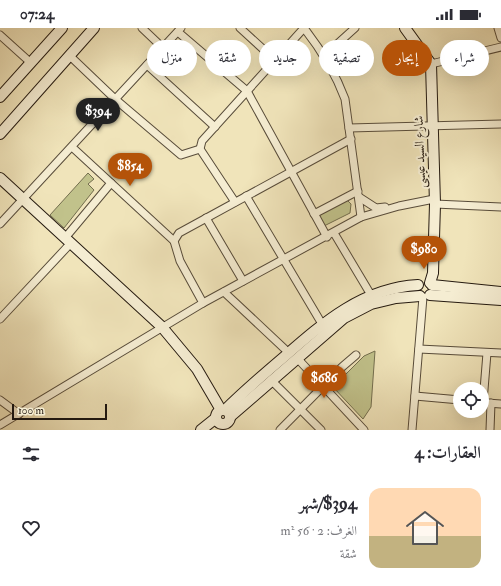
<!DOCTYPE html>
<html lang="ar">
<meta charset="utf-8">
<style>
:root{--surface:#fff;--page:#f2f2f3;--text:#2b2b33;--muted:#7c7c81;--line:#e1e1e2;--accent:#b45309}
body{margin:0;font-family:"IM FELL Double Pica",Amiri,serif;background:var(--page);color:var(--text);direction:rtl;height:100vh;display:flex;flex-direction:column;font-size:15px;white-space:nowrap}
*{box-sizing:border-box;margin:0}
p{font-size:13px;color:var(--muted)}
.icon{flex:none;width:22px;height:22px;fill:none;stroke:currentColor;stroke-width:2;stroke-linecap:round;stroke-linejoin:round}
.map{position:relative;height:402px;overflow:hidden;direction:ltr}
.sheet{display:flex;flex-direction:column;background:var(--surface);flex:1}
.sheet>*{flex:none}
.guide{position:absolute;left:12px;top:12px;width:477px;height:36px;direction:rtl;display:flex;gap:8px}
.fabs{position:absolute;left:453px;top:354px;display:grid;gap:8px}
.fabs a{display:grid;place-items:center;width:36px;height:36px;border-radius:50%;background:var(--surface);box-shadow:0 4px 16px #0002;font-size:20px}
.scale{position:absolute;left:12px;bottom:10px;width:95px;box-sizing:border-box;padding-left:4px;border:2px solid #251a10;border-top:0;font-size:11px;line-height:14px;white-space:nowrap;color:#251a10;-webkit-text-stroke:3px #f5edd2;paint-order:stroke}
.price{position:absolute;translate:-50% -34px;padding:0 9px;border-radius:14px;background:var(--accent);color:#fff;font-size:13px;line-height:26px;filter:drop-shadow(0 1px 2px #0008)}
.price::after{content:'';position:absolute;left:50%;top:24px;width:12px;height:9px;margin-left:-6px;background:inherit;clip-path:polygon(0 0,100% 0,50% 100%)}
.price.active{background:#222;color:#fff}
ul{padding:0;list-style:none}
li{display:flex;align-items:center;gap:12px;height:100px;padding:0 20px}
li+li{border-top:1px solid var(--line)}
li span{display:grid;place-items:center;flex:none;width:112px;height:80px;border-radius:12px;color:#555}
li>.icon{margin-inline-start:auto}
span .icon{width:48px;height:48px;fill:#fffc;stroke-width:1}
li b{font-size:17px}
h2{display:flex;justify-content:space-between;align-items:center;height:48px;padding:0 20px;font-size:17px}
.tag{padding:0 14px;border-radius:18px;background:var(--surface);box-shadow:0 4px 16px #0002;font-size:14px;line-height:36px}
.tag.active{background:var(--accent);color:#fff}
.status{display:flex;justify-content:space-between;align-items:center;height:28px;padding:0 20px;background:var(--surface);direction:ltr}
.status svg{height:11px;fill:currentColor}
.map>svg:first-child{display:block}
.green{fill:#c1c28b;stroke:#736e4e}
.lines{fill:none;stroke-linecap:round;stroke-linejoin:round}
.street-casing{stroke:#584c3a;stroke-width:9}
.secondary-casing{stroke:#251a10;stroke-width:12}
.street{stroke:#f5edd2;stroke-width:7}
.secondary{stroke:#f5edd2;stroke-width:10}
.labels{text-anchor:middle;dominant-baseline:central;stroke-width:4;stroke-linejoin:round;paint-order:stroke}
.street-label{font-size:13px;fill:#251a10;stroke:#f5edd2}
</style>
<div class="status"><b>07:24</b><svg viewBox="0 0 49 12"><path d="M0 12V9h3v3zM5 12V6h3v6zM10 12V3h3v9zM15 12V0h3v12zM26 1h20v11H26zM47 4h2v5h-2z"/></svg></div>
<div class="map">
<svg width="501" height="402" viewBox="0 0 501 402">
<rect width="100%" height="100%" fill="#f0e4ba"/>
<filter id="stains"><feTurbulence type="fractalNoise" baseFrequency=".005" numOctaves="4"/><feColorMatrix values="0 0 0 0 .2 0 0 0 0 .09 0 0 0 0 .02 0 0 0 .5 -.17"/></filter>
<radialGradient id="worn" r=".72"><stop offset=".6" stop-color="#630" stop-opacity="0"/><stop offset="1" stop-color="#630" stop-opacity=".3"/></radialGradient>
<!-- green -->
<g class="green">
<path d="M88,145L94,151L88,156L94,162L64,200L50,187Z"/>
<path d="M346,171L351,176L350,185L324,198L317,186Z"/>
<path d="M375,323L371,379L363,391L333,359L364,328Z"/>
</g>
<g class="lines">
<defs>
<g id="street">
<path d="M142,0L162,19"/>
<path d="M240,0L275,32"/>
<path d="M304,0C322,23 335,44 345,71L361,189"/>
<path d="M498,0L501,10"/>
<path d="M178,4L247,63L327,209"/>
<path d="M0,7L31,35"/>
<path d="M325,27L355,0"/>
<path d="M70,28L115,71L181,127L200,121"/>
<path d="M431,36L501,19"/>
<path d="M147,37L215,99"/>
<path d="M349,100L501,96"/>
<path d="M72,119L174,213"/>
<path d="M246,168L322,296"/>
<path d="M359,169L376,180L385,179"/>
<path d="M235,174L200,121L202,113L304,0"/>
<path d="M435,176L501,179"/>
<path d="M314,186L358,163"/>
<path d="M206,190L243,253"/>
<path d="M0,196L181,0"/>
<path d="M334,205L371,267"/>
<path d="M65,210L111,155"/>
<path d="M224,264L289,325"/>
<path d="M203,275L180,233L174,213L179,205L351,111"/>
<path d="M0,291L70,216"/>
<path d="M419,321L501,325"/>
<path d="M297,330L364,402"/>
<path d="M271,352L321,402"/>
<path d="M415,368L460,372"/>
<path d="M0,372L19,386"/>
<path d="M483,374L487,325"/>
<path d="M487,375L501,376"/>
<path d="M0,397L203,275L361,189L399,178L434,171"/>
<path d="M280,402L342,339L356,327"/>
<path d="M412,402L423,269"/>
<path d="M490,402L491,375"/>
</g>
<g id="secondary">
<path d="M405,0L431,36L435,176L433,245L430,255"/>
<path d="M0,69L62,0"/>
<path d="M0,106L94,0"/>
<path d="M0,150L162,299L197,341L221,382"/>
<path d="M432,257L501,264"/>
<path d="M430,267L501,272"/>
<circle cx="223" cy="389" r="7"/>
<path d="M225,382C244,363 264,346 284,329C324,294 363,260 418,257"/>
<path d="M231,388L344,290L371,276L396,270L420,268"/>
<path d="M201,402L216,390"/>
</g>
</defs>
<!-- street casing -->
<use href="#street" class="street-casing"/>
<!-- secondary casing -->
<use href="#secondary" class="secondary-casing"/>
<!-- street -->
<use href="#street" class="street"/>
<!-- secondary -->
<use href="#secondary" class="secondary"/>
</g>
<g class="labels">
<!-- street labels -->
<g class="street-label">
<text transform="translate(420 124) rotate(-92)">شارع السيد عيسى</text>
</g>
</g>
<rect width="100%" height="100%" filter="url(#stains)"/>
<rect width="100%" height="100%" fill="url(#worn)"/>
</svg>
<div class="fabs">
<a><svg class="icon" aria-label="locate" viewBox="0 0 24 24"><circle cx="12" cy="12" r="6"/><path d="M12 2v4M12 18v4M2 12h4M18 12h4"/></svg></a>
</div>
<div class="scale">100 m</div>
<b class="price active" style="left:98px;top:104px">$394</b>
<b class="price" style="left:130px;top:159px">$854</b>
<b class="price" style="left:424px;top:242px">$980</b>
<b class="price" style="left:324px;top:371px">$686</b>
<div class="guide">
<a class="tag">شراء</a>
<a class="tag active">إيجار</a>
<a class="tag">تصفية</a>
<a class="tag">جديد</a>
<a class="tag">شقة</a>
<a class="tag">منزل</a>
</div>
</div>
<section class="sheet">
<h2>العقارات: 4<svg class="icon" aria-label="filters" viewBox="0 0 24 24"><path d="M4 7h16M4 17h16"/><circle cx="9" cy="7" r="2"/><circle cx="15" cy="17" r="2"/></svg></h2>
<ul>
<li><span style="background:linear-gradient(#ffd9b3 60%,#c2b280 0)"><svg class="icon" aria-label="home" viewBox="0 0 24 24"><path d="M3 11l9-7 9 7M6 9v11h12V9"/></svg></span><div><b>$394/شهر</b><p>الغرف: 2 · 56 m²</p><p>شقة</p></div><svg class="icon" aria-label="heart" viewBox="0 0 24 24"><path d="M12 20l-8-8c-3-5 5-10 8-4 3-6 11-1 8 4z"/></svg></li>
</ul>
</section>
